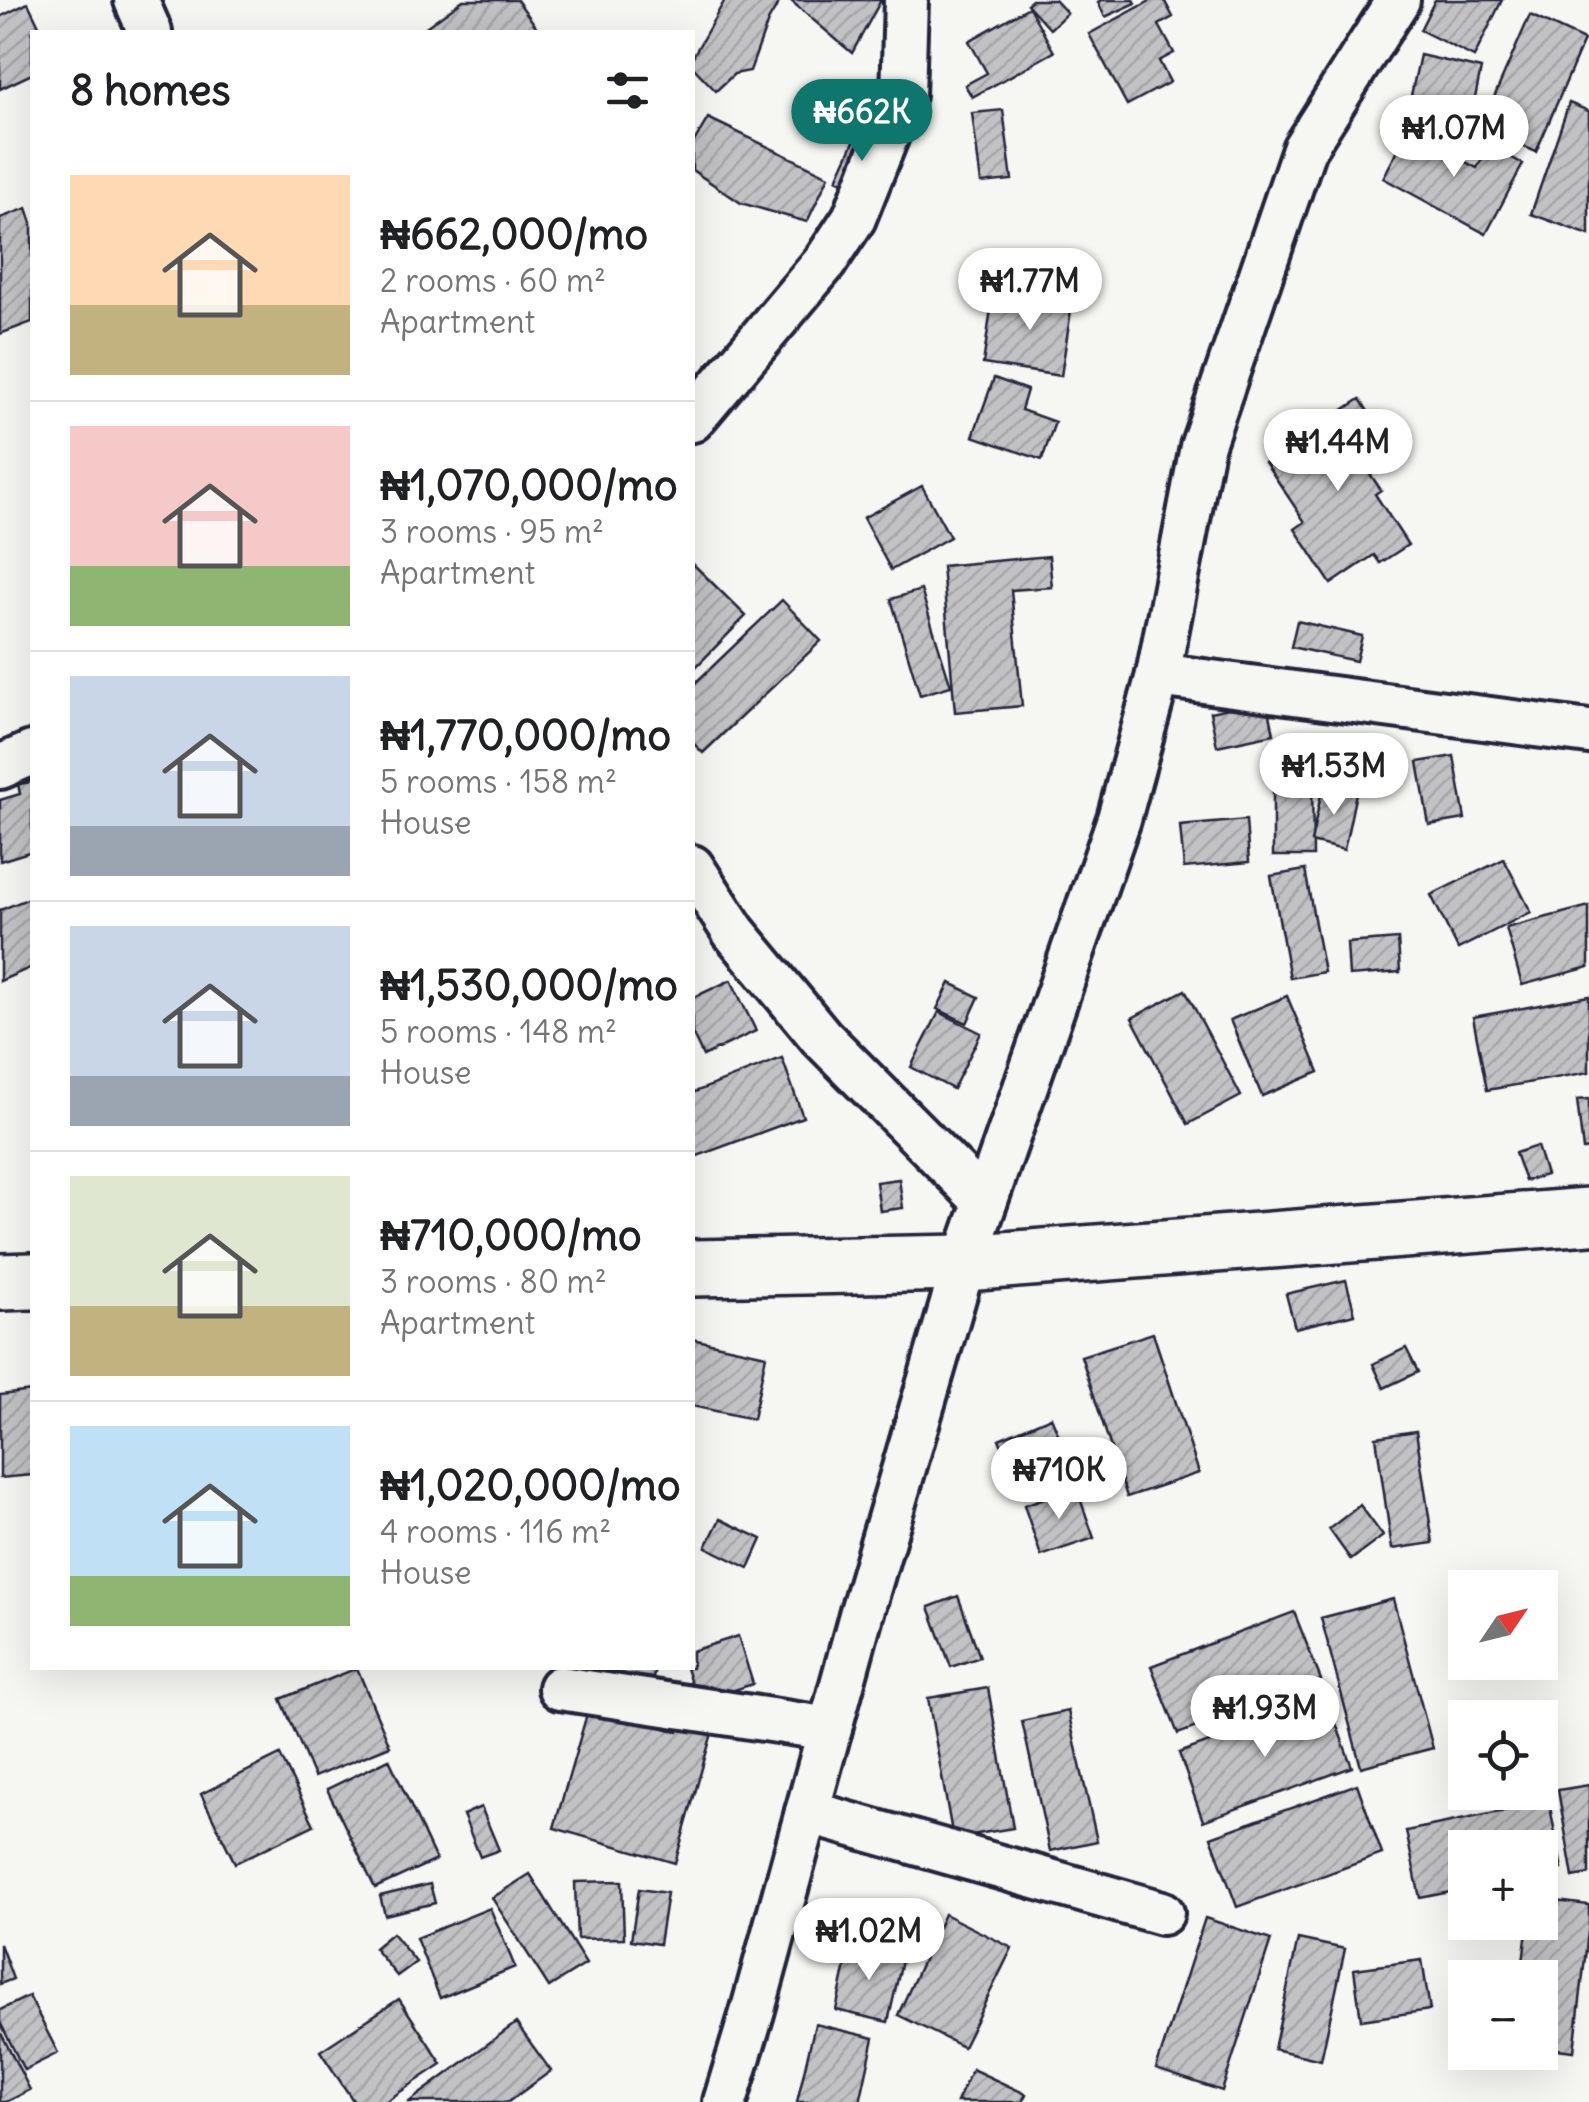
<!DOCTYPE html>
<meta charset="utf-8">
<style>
:root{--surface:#fff;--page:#f6f6f6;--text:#202124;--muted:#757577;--line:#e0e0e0;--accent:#0f766e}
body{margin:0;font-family:Delius,sans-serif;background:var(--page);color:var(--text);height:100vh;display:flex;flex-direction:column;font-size:38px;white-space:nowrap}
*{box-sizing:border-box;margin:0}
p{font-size:32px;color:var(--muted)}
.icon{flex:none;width:55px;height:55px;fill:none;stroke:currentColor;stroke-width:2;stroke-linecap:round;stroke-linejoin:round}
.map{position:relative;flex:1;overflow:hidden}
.details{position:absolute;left:30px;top:30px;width:665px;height:1640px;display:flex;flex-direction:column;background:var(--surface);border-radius:0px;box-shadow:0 10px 40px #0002}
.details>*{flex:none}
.needle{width:65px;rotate:55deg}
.tools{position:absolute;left:1448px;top:1570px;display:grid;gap:20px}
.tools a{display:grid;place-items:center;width:110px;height:110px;border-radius:0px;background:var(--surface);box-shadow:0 10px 40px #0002;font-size:50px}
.price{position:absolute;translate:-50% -85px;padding:0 22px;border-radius:35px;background:#fff;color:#222;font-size:32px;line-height:65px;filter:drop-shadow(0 2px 5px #0008)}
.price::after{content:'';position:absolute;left:50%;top:60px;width:30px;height:22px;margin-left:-15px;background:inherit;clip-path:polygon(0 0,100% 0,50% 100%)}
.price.on{background:var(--accent);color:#fff}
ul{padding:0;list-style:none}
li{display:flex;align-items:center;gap:30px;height:250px;padding:0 40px}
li+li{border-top:2px solid var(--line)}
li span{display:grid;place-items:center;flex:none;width:280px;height:200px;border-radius:0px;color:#555}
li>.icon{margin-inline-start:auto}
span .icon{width:120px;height:120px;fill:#fffc;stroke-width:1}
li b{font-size:42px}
h2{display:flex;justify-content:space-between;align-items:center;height:120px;padding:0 40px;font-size:42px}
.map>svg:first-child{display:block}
.building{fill:url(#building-hatch);stroke:#22223b;stroke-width:2.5}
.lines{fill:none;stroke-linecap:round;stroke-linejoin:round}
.minor-casing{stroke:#22223b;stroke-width:50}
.tertiary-casing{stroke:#22223b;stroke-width:62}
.minor{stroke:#f6f6f2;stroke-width:42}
.tertiary{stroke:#f6f6f2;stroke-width:55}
</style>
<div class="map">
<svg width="1589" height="2102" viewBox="0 0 1589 2102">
<defs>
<pattern id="building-hatch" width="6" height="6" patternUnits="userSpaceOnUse" patternTransform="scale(2.5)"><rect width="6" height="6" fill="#c2c2c4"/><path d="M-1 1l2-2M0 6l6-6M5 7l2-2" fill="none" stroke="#a6a6a9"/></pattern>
</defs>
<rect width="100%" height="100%" fill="#f6f6f2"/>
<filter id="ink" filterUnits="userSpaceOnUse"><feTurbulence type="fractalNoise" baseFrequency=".01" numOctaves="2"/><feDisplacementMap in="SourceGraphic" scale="20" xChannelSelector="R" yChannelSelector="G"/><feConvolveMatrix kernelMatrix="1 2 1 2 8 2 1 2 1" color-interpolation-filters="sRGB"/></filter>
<g filter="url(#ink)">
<!-- building -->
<g class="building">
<path d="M463,0H517L540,32H419Z"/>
<path d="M725,0L780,1L768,21L750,71L734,74L716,91L692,66V58Z"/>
<path d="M790,0H881L852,53Z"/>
<path d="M1032,0H1055L1067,13L1050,29L1027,4Z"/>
<path d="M1101,0H1134L1136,3L1105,17L1098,2Z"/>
<path d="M1152,0H1164L1173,17L1159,25L1174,53L1159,61L1170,82L1127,105L1089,34Z"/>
<path d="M1435,0H1502L1474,57L1420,30Z"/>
<path d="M28,3L42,32H32V74L0,89V17Z"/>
<path d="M1029,7L1054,52L972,97L965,85L987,73L969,41Z"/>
<path d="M1530,15L1584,40L1536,152L1481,127Z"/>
<path d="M1420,55L1481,69L1470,122L1408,109Z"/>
<path d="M1569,103L1589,111V235L1531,214Z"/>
<path d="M1003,110L1012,180L981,183L972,113Z"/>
<path d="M708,118L829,176L807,222L741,203L692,170V145Z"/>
<path d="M1408,131L1477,168L1489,145L1523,164L1486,234L1383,178Z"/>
<path d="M857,135L887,149L867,192L837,179Z"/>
<path d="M27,208L32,223V322L0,334V218Z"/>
<path d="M1022,290L1073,297L1061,376L983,364L992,302L1019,306Z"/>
<path d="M994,378L1027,390L1021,410L1055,422L1042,460L973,436Z"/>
<path d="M1360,399L1382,433L1355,452L1381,490L1375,494L1408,545L1380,563L1374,555L1331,584L1295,529L1305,522L1265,462Z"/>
<path d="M922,486L950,537L891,570L863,518Z"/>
<path d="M1049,556L1052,587L1011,590L1022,706L955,712L942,566Z"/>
<path d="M692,563L746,616L692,671Z"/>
<path d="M921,590L951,686L920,695L891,599Z"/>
<path d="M782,600L821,641L703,753L692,742V686Z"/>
<path d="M1297,621L1362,636L1356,661L1291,647Z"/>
<path d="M1267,700L1274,734L1217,746L1210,712Z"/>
<path d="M1454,756L1465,819L1429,825L1418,762Z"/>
<path d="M1273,779H1312L1313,856H1273Z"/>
<path d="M32,782V851L0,861V800L20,794L18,784Z"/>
<path d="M1323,785L1356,793L1344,850L1311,842Z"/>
<path d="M1246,820L1249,862L1184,868L1180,826Z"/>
<path d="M1504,859L1531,912L1458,949L1431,895Z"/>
<path d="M1305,870L1324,972L1290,978L1271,876Z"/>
<path d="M32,897V967L0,981V910Z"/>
<path d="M1589,906V967L1522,985L1506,928Z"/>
<path d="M1398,939L1400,972L1349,976L1347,943Z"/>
<path d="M731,980L756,1031L703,1056L692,1033V998Z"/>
<path d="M950,983L979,997L967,1023L937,1009Z"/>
<path d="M1185,990L1241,1096L1188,1124L1132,1018Z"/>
<path d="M1287,996L1319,1072L1262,1096L1230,1020Z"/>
<path d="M1589,996V1072L1487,1090L1473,1017Z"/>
<path d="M939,1012L981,1033L953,1089L911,1067Z"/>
<path d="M782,1058L803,1117L692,1158V1093Z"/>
<path d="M1589,1099V1149L1583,1150L1577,1100Z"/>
<path d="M1537,1146L1546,1175L1525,1181L1515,1153Z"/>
<path d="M899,1179L903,1208L880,1211L876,1182Z"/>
<path d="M1346,1280L1355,1314L1295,1328L1286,1294Z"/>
<path d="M1153,1333L1199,1473L1127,1497L1081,1356Z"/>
<path d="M692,1339L766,1355L753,1419L692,1406Z"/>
<path d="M1406,1348L1418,1372L1384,1388L1373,1364Z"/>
<path d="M32,1391V1475L0,1478V1395Z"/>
<path d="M1051,1417L1074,1472L1022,1494L999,1439Z"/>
<path d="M1416,1431L1433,1543L1392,1549L1376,1437Z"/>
<path d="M1076,1487L1094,1538L1041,1556L1024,1505Z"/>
<path d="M1360,1505L1383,1536L1351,1560L1329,1529Z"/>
<path d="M720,1519L762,1539L749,1568L706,1547Z"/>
<path d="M958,1596L980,1657L951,1667L929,1607Z"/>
<path d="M1393,1599L1433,1748L1361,1767L1321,1618Z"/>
<path d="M1294,1612L1321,1680L1178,1734L1151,1666Z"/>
<path d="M738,1636L753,1684L697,1702L686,1668H692V1651Z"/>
<path d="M357,1668L390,1746L314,1777L281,1699Z"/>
<path d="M576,1668H655L651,1687L575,1671Z"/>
<path d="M988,1688L1013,1828L953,1838L928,1698Z"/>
<path d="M1327,1699L1352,1767L1203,1821L1179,1753Z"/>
<path d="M589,1707L678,1732L680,1724L712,1733L675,1863L554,1828Z"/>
<path d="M1068,1711L1097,1841L1050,1851L1022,1721Z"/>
<path d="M280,1755L314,1825L235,1863L201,1794Z"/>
<path d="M389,1759L436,1860L375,1888L327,1789Z"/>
<path d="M1357,1784L1382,1854L1237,1907L1211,1837Z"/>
<path d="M1589,1785V1874L1573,1877L1558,1790Z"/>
<path d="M1549,1802L1562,1869L1540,1874V1848H1465V1889L1420,1898L1406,1831Z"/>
<path d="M481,1807L499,1850L480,1857L463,1815Z"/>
<path d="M530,1874L586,1964L549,1987L492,1898Z"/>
<path d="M622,1881L624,1938L577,1939L575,1882Z"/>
<path d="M430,1884L435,1903L385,1915L380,1896Z"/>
<path d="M639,1889L667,1893L659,1944L631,1940Z"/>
<path d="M1540,1899L1589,1905V1924L1574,2051L1540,2047V1978H1521L1528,1922H1540Z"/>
<path d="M490,1908L515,1967L440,1998L416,1938Z"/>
<path d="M944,1914L1012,1948L963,2047L898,2015Z"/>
<path d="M1205,1918L1271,1940L1222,2091L1156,2069Z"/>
<path d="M392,1933L416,1962L397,1976L374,1948Z"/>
<path d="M1298,1939L1345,1949L1321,2060L1274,2049Z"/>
<path d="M851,1943L903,1956L888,2022L836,2010Z"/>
<path d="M0,1944L13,1979L0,1984Z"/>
<path d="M1422,1960L1430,2010L1361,2020L1354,1969Z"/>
<path d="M29,1996L58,2053L24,2070L0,2022V2010Z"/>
<path d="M399,1999L442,2064L385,2102H354L320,2051Z"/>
<path d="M516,2023L551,2071L508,2102H409Z"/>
<path d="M815,2024L874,2038L860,2102H797Z"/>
<path d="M0,2031L30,2090L6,2102H0Z"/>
<path d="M972,2069L1026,2094L1022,2102H957Z"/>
</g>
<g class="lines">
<defs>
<g id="minor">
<path d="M136,0L150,32"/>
<path d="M692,420L825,262L854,218L903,95L906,0"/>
<path d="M1158,675L1589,732"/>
<path d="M0,767L32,753"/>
<path d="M692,867L734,932L821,1037L985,1202"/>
<path d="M560,1688L830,1729"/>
<path d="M807,1812L1162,1913"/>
<path d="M725,2102L752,2013L861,1615L964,1263L1119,819L1158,675L1202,447L1304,149L1398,0"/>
</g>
<g id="tertiary">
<path d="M692,1268L964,1263L1589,1216"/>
<path d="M0,1282L32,1281"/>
</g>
</defs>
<!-- minor casing -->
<use href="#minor" class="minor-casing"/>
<!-- tertiary casing -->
<use href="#tertiary" class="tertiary-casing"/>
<!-- minor -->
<use href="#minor" class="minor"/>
<!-- tertiary -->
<use href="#tertiary" class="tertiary"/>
</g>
</g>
</svg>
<div class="tools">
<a><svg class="needle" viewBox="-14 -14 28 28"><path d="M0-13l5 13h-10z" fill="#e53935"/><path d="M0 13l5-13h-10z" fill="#757577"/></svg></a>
<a><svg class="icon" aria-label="locate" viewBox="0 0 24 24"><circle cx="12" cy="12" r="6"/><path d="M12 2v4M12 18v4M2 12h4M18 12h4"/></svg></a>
<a>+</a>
<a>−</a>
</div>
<b class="price on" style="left:862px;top:164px">₦662K</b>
<b class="price" style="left:1454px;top:180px">₦1.07M</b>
<b class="price" style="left:1030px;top:333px">₦1.77M</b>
<b class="price" style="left:1338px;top:494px">₦1.44M</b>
<b class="price" style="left:1334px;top:818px">₦1.53M</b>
<b class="price" style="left:1059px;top:1522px">₦710K</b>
<b class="price" style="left:1265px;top:1760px">₦1.93M</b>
<b class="price" style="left:869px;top:1983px">₦1.02M</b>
<section class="details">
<h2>8 homes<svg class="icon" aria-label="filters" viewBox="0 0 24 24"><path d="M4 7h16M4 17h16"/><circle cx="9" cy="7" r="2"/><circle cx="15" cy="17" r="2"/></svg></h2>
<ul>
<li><span style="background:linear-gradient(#ffd9b3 65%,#c2b280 0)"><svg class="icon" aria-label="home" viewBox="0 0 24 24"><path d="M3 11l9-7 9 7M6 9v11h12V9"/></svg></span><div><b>₦662,000/mo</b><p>2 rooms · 60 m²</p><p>Apartment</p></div></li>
<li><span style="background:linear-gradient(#f6c9c9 70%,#8fb573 0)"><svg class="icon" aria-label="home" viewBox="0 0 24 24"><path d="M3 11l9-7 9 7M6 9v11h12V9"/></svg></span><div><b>₦1,070,000/mo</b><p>3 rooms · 95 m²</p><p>Apartment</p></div></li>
<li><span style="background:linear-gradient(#c9d6e8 75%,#9aa5b1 0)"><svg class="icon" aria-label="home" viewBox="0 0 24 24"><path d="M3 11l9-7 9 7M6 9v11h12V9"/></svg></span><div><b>₦1,770,000/mo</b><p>5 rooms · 158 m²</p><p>House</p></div></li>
<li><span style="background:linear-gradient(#c9d6e8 75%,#9aa5b1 0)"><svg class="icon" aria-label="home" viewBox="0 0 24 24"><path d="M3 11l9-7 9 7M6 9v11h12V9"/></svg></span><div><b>₦1,530,000/mo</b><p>5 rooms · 148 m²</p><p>House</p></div></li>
<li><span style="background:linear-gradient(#dfe7d0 65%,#c2b280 0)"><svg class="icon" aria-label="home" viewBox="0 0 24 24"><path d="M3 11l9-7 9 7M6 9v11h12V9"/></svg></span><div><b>₦710,000/mo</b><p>3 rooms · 80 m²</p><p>Apartment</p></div></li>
<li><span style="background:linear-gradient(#bfe0f5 75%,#8fb573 0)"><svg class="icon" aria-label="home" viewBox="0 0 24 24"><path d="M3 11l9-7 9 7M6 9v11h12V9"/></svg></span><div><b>₦1,020,000/mo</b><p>4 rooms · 116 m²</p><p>House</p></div></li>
</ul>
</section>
</div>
